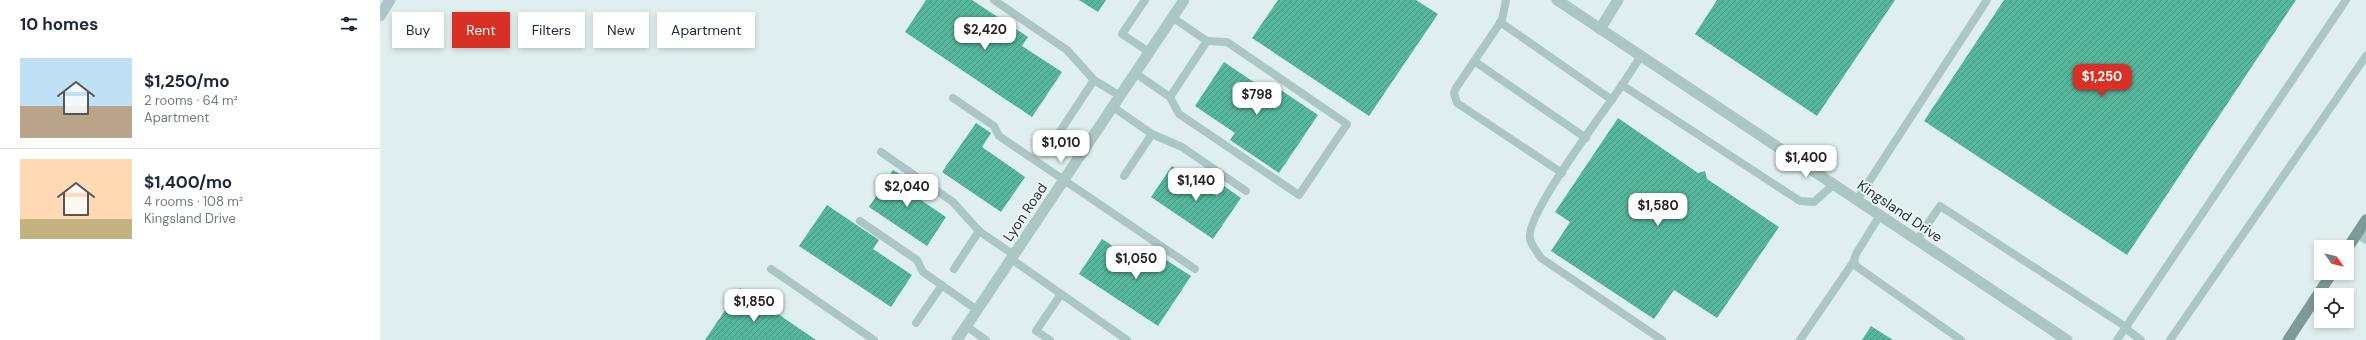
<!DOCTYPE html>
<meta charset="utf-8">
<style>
:root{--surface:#fff;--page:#f6f6f7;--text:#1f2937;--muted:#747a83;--line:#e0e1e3;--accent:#d93025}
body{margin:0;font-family:"DM Sans",sans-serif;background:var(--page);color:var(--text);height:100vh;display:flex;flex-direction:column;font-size:15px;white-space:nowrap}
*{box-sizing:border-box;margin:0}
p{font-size:13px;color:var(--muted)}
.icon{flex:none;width:22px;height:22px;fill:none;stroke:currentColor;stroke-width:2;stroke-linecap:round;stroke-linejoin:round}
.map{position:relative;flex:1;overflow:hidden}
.panel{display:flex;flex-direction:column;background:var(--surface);width:380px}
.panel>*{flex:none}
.guide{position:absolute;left:12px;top:12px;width:380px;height:36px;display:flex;gap:8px}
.needle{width:26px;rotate:124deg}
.buttons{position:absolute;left:1934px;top:240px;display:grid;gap:8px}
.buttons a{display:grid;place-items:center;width:40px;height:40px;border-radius:0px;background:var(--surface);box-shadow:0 2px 6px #0003;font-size:20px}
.price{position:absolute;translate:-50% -34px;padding:0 9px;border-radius:8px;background:#fff;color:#222;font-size:13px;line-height:26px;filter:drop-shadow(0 1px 2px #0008)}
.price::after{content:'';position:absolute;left:50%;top:24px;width:12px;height:9px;margin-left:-6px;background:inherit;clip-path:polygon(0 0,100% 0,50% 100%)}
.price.selected{background:var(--accent);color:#fff}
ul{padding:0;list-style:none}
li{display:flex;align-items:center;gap:12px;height:100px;padding:0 20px}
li+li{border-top:1px solid var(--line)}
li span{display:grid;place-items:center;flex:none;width:112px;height:80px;border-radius:0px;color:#555}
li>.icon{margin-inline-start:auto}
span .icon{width:48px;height:48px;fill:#fffc;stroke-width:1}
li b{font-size:17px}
h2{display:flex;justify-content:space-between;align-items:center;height:48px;padding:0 20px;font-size:17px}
.tag{padding:0 14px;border-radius:0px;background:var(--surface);box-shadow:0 2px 6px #0003;font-size:14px;line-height:36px}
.tag.selected{background:var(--accent);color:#fff}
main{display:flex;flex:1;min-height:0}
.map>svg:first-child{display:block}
.building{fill:url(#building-hatch)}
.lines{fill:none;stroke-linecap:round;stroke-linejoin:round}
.service{stroke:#acc6c5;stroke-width:8}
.minor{stroke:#acc6c5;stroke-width:11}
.secondary{stroke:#7e9a96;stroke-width:11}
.labels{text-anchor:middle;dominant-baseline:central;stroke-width:3.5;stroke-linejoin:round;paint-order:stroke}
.street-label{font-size:14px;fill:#2a3533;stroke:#ebf7f8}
</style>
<main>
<section class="panel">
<h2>10 homes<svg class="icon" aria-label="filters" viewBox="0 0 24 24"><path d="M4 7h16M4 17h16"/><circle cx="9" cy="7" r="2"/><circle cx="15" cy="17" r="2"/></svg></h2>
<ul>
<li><span style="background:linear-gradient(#bfe0f5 60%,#b9a48a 0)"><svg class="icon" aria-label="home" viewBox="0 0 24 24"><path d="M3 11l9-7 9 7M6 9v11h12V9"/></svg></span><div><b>$1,250/mo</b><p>2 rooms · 64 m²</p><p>Apartment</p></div></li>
<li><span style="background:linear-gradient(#ffd9b3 75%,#c2b280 0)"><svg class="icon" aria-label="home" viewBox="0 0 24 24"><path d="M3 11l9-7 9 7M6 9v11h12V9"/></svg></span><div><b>$1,400/mo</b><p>4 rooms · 108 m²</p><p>Kingsland Drive</p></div></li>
</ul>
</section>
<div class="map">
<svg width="1986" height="340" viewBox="0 0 1986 340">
<defs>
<pattern id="building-hatch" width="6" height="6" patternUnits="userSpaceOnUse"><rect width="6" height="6" fill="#56b79d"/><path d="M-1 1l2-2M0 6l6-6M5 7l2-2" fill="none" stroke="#479681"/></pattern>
</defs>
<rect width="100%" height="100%" fill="#dfeff0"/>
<!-- building -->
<g class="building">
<path d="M546,0H592L648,37L642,46L682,72L652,117L525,32Z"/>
<path d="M699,0H726L718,12Z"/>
<path d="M898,0H1036L1058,14L989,116L872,38Z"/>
<path d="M1337,0H1515L1437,116L1315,34Z"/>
<path d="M1624,0H1916L1747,255L1544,121Z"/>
<path d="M844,62L884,89L889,82L938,115L899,173L850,140L855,133L815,106Z"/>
<path d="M1238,118L1318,173L1325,171L1327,179L1399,227L1337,318L1294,290L1274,319L1171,251L1190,222L1175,212Z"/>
<path d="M596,123L611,133L602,147L645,177L621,212L562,172Z"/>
<path d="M792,166L837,196L844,186L861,198L833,239L771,197Z"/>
<path d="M513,170L544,189L538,198L566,217L547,246L489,207Z"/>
<path d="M447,205L499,240L493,249L532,275L511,307L419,246Z"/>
<path d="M722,239L762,265L772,251L811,276L778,326L699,274Z"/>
<path d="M360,288L436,340H325Z"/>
<path d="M1491,326L1513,340H1482Z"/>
</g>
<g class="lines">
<!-- service -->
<g class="service">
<path d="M614,0L687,50L714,80"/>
<path d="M765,0L742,34L769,52"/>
<path d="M1126,0L1122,20L1076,88L1074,93L1077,103L1182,173"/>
<path d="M1120,22L1232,100"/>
<path d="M1094,61L1206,138"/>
<path d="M755,73L790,97L827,41L792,17"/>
<path d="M1242,85L1261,56"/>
<path d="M790,97L799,114L919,195L967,124L847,42L827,41"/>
<path d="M573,98L614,126L619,136L815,269"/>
<path d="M733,107L772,134L744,176"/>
<path d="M679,133L714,80L740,96"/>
<path d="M772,134L802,147L866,191"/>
<path d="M501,152L573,202L599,231L634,255"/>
<path d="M1477,200L1607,0"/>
<path d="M1500,215L1476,254L1474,261L1476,266L1581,340"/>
<path d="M480,221L537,260L543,272L597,310"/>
<path d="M1537,240L1560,206L1746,327L1737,340"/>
<path d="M631,259L747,340"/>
<path d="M391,269L494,340"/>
<path d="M574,269L599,231"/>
<path d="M536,323L562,285"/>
<path d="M586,326L606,340"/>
<path d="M1746,327L1966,0"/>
<path d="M1745,328L1761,340"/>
<path d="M670,340L656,331L681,294"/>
<path d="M1282,340L1161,258C1158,253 1151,245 1150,239C1144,216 1226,109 1242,85L1420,201L1434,202L1454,184"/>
<path d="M1420,340L1474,261"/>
<path d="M1790,340L1986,56"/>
</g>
<!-- minor -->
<g class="minor">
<path d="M1177,0L1687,340"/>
<path d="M0,16L10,0"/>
<path d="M1220,29L1238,0"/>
<path d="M1978,233L1986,238"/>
<path d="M577,340L804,0"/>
</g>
<!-- secondary -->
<g class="secondary">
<path d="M1967,249L1986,220"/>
<path d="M1908,340L1952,273"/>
</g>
</g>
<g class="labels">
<!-- street labels -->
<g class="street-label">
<text transform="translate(1520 211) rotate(34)">Kingsland Drive</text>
<text transform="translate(645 212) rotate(-56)">Lyon Road</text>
</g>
</g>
</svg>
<div class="buttons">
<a><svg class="needle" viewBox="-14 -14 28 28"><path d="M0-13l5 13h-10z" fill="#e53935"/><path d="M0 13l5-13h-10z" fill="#747a83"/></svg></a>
<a><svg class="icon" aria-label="locate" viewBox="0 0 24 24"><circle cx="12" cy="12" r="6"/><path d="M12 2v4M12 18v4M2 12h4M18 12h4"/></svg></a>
</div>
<b class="price" style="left:605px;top:51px">$2,420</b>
<b class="price selected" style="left:1722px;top:98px">$1,250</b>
<b class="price" style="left:877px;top:116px">$798</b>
<b class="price" style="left:681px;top:164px">$1,010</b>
<b class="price" style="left:1426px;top:179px">$1,400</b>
<b class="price" style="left:816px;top:202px">$1,140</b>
<b class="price" style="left:527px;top:208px">$2,040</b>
<b class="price" style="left:1278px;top:227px">$1,580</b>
<b class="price" style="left:756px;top:280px">$1,050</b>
<b class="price" style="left:374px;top:323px">$1,850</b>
<div class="guide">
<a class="tag">Buy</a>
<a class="tag selected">Rent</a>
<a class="tag">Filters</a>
<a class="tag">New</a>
<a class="tag">Apartment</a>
</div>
</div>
</main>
